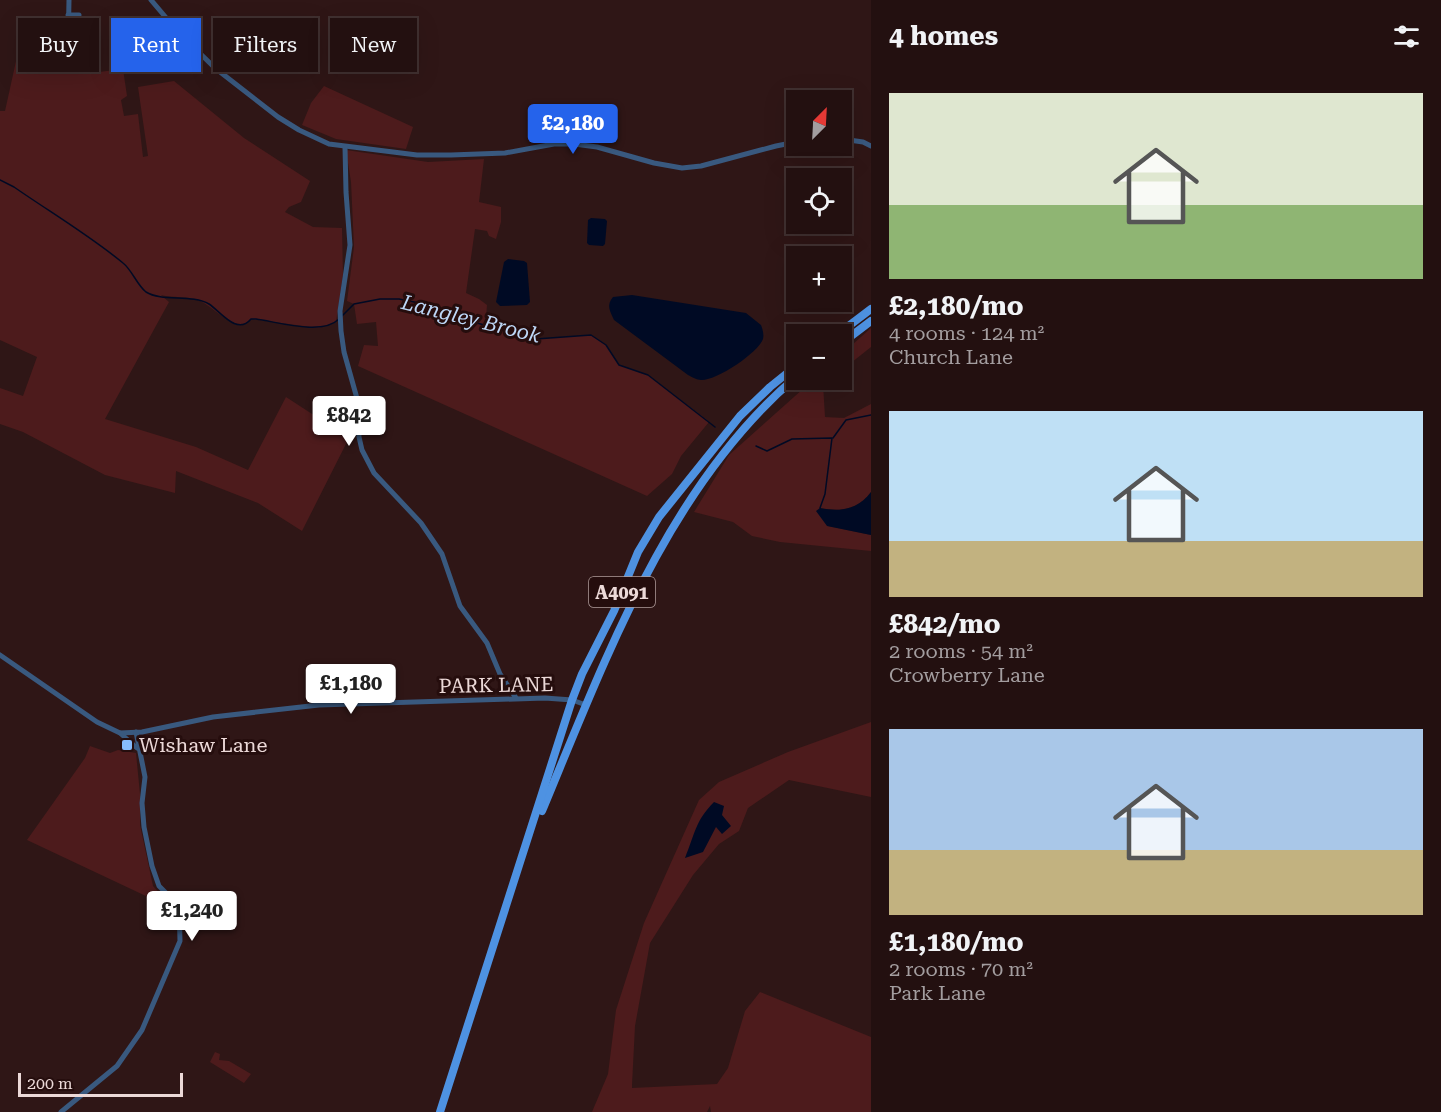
<!DOCTYPE html>
<meta charset="utf-8">
<style>
:root{--surface:#231010;--page:#2f1e1e;--text:#f1f3f6;--muted:#a39d9f;--line:#403030;--accent:#2563eb}
body{margin:0;font-family:"Roboto Serif",serif;background:var(--page);color:var(--text);height:100vh;display:flex;flex-direction:column;font-size:22px;white-space:nowrap}
*{box-sizing:border-box;margin:0}
p{font-size:20px;color:var(--muted)}
.icon{flex:none;width:33px;height:33px;fill:none;stroke:currentColor;stroke-width:2;stroke-linecap:round;stroke-linejoin:round}
.map{position:relative;flex:1;overflow:hidden}
.drawer{display:flex;flex-direction:column;background:var(--surface);width:570px}
.drawer>*{flex:none}
.banner{position:absolute;left:18px;top:18px;width:570px;height:54px;display:flex;gap:12px}
.needle{width:39px;rotate:24deg}
.controls{position:absolute;left:786px;top:90px;display:grid;gap:12px}
.controls a{display:grid;place-items:center;width:66px;height:66px;border-radius:0px;background:var(--surface);box-shadow:0 6px 24px #0002,0 0 0 2px var(--line);font-size:30px}
.scale{position:absolute;left:18px;bottom:15px;width:165px;box-sizing:border-box;padding-left:6px;border:3px solid #ecd9d8;border-top:0;font-size:16px;line-height:21px;white-space:nowrap;color:#ecd9d8;-webkit-text-stroke:4px #250d0d;paint-order:stroke}
.price{position:absolute;translate:-50% -51px;padding:0 14px;border-radius:6px;background:#fff;color:#222;font-size:20px;line-height:39px;filter:drop-shadow(0 2px 3px #0008)}
.price::after{content:'';position:absolute;left:50%;top:36px;width:18px;height:14px;margin-left:-9px;background:inherit;clip-path:polygon(0 0,100% 0,50% 100%)}
.price.active{background:var(--accent);color:#fff}
ul{padding:0;list-style:none}
li{display:grid;align-content:center;gap:12px;height:318px;padding:0 18px}
li span{display:grid;place-items:center;height:186px;border-radius:0px;color:#555}
li>.icon{margin-inline-start:auto}
span .icon{width:108px;height:108px;fill:#fffc;stroke-width:1}
li b{font-size:26px}
h2{display:flex;justify-content:space-between;align-items:center;height:72px;padding:0 18px;font-size:26px}
.pill{padding:0 21px;border-radius:0px;background:var(--surface);box-shadow:0 6px 24px #0002,0 0 0 2px var(--line);font-size:21px;line-height:54px}
.pill.active{background:var(--accent);color:#fff}
main{display:flex;flex:1;min-height:0}
.map>svg:first-child{display:block}
.green{fill:#4d1b1c}
.water{fill:#000a24}
.lines{fill:none;stroke-linecap:round;stroke-linejoin:round}
.stream{stroke:#000a24;stroke-width:1.5}
.minor{stroke:#39597f;stroke-width:5}
.primary{stroke:#4e92e2;stroke-width:8}
.poi-dot{fill:#86bbfb;stroke:#250d0d;stroke-width:2}
.labels{text-anchor:middle;dominant-baseline:central;stroke-width:6;stroke-linejoin:round;paint-order:stroke}
.shield{fill:#250d0d;stroke:#b09c9b;stroke-width:1.5}
.shield-label{font-size:18px;font-weight:bold;fill:#ecd9d8}
.street-label{font-size:20px;fill:#ecd9d8;stroke:#250d0d}
.poi-label{font-size:20px;fill:#ecd9d8;stroke:#250d0d;text-anchor:start}
.water-label{font-size:21px;font-style:italic;fill:#bdd7f7;stroke:#250d0d}
</style>
<main>
<div class="map">
<svg width="871" height="1112" viewBox="0 0 871 1112">
<rect width="100%" height="100%" fill="#2f1616"/>
<!-- green -->
<g class="green">
<path d="M45,30V47L64,48L66,56L96,57L99,72L123,69L127,96L121,100L124,116L138,114L143,157L148,156L138,87L174,81L244,138L310,181L301,202L289,207L285,212L313,227L342,228L343,275L336,322L319,328L251,319C236,336 213,305 198,300C187,296 173,298 161,295L169,302L105,419L196,447L248,470L286,397L349,438L302,531L258,503L176,471L175,493L105,475L23,432L0,424V388L23,396L37,357L0,340V111H5L20,43L38,45V31Z"/>
<path d="M324,86L413,127L406,149L336,139L302,125L311,103Z"/>
<path d="M346,150L428,162L484,159L479,202L501,207V222L496,239L489,236L487,231L475,229L466,293L479,299L487,305L486,318L484,325L536,339L591,335L606,345L619,365L648,375L706,419L709,422L681,456L672,474L647,496L358,366L364,345L378,346L376,322L357,324L354,304L347,301L354,247L351,182Z"/>
<path d="M871,328V347L842,370V354Z"/>
<path d="M813,380H829L823,384L825,417L844,418L871,404V492C858,510 840,512 820,508L828,526L871,535V551L780,542L752,536L733,522L694,512L729,455Z"/>
<path d="M871,722V797L789,780L748,808L739,831L719,844L693,875L650,943L635,1026L632,1085V1088L717,1084L728,1068L745,1011L760,992L871,1037V1112H711L710,1106L707,1112H592L608,1074L616,1010L644,923L699,800L719,782L788,752Z"/>
<path d="M90,746L110,753L118,750L136,753L140,794V825L153,886L165,899L148,897L27,840L85,758Z"/>
<path d="M215,1052L220,1054L219,1060L229,1061L251,1074L244,1083L210,1062Z"/>
</g>
<!-- water -->
<g class="water">
<path d="M591,218L605,219L607,221L605,244L603,246L589,245L587,243L588,220Z"/>
<path d="M508,259L524,261L527,263L530,302L527,305L500,306L496,302L504,262Z"/>
<path d="M632,295L746,313L761,325C763,330 764,335 763,339C758,353 716,381 701,380C697,380 692,377 688,375L614,320C610,311 606,305 613,297Z"/>
<path d="M871,492V535L827,526L816,511L820,508C840,512 858,510 871,492Z"/>
<path d="M714,802L724,806L722,815L731,826L722,834L716,827L703,852L685,858C695,834 695,821 714,802Z"/>
</g>
<g class="lines">
<!-- stream -->
<g class="stream">
<path d="M0,180L14,187C50,212 89,235 123,263C132,270 137,285 146,292C162,302 192,294 209,304C220,311 237,336 251,319H256C278,322 322,336 339,319"/>
<path d="M342,316L354,304L380,299H399L434,306L477,323L536,339L591,335L606,345L619,365L648,375L715,427"/>
<path d="M833,438L846,420L871,415"/>
<path d="M756,446L767,451L792,439L832,438L825,494L820,508"/>
</g>
<!-- minor -->
<g class="minor">
<path d="M69,0L68,51L76,55H86"/>
<path d="M151,0L179,33L215,68L278,117L299,130L329,144L417,155H451L505,153L554,144H574L597,147L654,163L682,168L701,166L776,146L796,142"/>
<path d="M68,15H79"/>
<path d="M842,139L863,142L871,146"/>
<path d="M345,147L346,192L350,245L340,311L341,331L344,352L358,402L359,437L362,450L374,473L421,523L442,554L460,606L487,643L500,674L516,698"/>
<path d="M0,655L97,722L120,733L137,748"/>
<path d="M120,733L142,732L213,717L319,705L545,698L572,700L586,705"/>
<path d="M61,1112L117,1066L142,1030L180,941L179,906L159,886L152,866L144,827L142,803L145,777L136,732"/>
</g>
<!-- primary -->
<g class="primary">
<path d="M838,334L871,309"/>
<path d="M842,343L871,321"/>
<path d="M542,811C605,660 668,486 796,377"/>
<path d="M440,1112L572,700L582,674L614,611L638,552L659,517L740,416L770,387L796,366"/>
</g>
</g>
<!-- markers -->
<rect class="poi-dot" x="121" y="739" width="12" height="12" rx="3"/>
<g class="labels">
<!-- shield labels -->
<rect class="shield" x="589" y="577" width="66" height="30" rx="4.5"/>
<g class="shield-label">
<text x="622" y="592">A4091</text>
</g>
<!-- street labels -->
<g class="street-label">
<text transform="translate(496 685) rotate(-1)">PARK LANE</text>
</g>
<!-- poi labels -->
<g class="poi-label">
<text x="139" y="745">Wishaw Lane</text>
</g>
<!-- water labels -->
<g class="water-label">
<text transform="translate(471 319) rotate(14)">Langley Brook</text>
</g>
</g>
</svg>
<div class="controls">
<a><svg class="needle" viewBox="-14 -14 28 28"><path d="M0-13l5 13h-10z" fill="#e53935"/><path d="M0 13l5-13h-10z" fill="#a39d9f"/></svg></a>
<a><svg class="icon" aria-label="locate" viewBox="0 0 24 24"><circle cx="12" cy="12" r="6"/><path d="M12 2v4M12 18v4M2 12h4M18 12h4"/></svg></a>
<a>+</a>
<a>−</a>
</div>
<div class="scale">200 m</div>
<b class="price active" style="left:573px;top:155px">£2,180</b>
<b class="price" style="left:349px;top:447px">£842</b>
<b class="price" style="left:351px;top:715px">£1,180</b>
<b class="price" style="left:192px;top:942px">£1,240</b>
<div class="banner">
<a class="pill">Buy</a>
<a class="pill active">Rent</a>
<a class="pill">Filters</a>
<a class="pill">New</a>
</div>
</div>
<section class="drawer">
<h2>4 homes<svg class="icon" aria-label="filters" viewBox="0 0 24 24"><path d="M4 7h16M4 17h16"/><circle cx="9" cy="7" r="2"/><circle cx="15" cy="17" r="2"/></svg></h2>
<ul>
<li><span style="background:linear-gradient(#dfe7d0 60%,#8fb573 0)"><svg class="icon" aria-label="home" viewBox="0 0 24 24"><path d="M3 11l9-7 9 7M6 9v11h12V9"/></svg></span><div><b>£2,180/mo</b><p>4 rooms · 124 m²</p><p>Church Lane</p></div></li>
<li><span style="background:linear-gradient(#bfe0f5 70%,#c2b280 0)"><svg class="icon" aria-label="home" viewBox="0 0 24 24"><path d="M3 11l9-7 9 7M6 9v11h12V9"/></svg></span><div><b>£842/mo</b><p>2 rooms · 54 m²</p><p>Crowberry Lane</p></div></li>
<li><span style="background:linear-gradient(#a9c7e8 65%,#c2b280 0)"><svg class="icon" aria-label="home" viewBox="0 0 24 24"><path d="M3 11l9-7 9 7M6 9v11h12V9"/></svg></span><div><b>£1,180/mo</b><p>2 rooms · 70 m²</p><p>Park Lane</p></div></li>
</ul>
</section>
</main>
